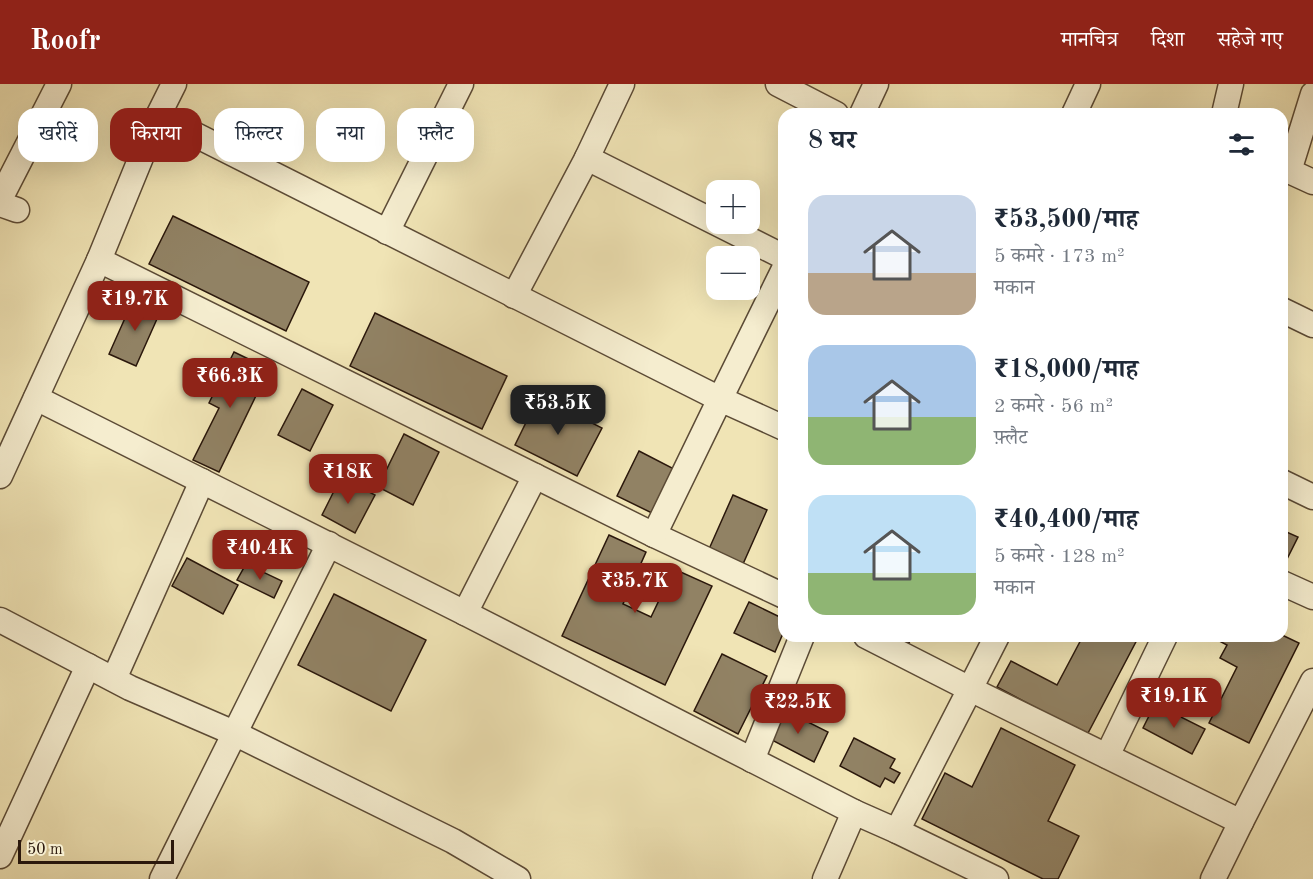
<!DOCTYPE html>
<html lang="hi">
<meta charset="utf-8">
<style>
:root{--surface:#fff;--page:#f6f6f7;--text:#1f2937;--muted:#747a83;--accent:#8f2418}
body{margin:0;font-family:"Old Standard TT","Noto Serif Devanagari",serif;background:var(--page);color:var(--text);height:100vh;display:flex;flex-direction:column;font-size:22px;white-space:nowrap}
*{box-sizing:border-box;margin:0}
p{font-size:20px;color:var(--muted)}
.icon{flex:none;width:33px;height:33px;fill:none;stroke:currentColor;stroke-width:2;stroke-linecap:round;stroke-linejoin:round}
.map{position:relative;flex:1;overflow:hidden}
.side{position:absolute;left:778px;top:24px;width:510px;height:534px;display:flex;flex-direction:column;background:var(--surface);border-radius:18px;box-shadow:0 6px 24px #0002}
.side>*{flex:none}
.guide{position:absolute;left:18px;top:24px;width:570px;height:54px;display:flex;gap:12px}
.tools{position:absolute;left:706px;top:96px;display:grid;gap:12px}
.tools a{display:grid;place-items:center;width:54px;height:54px;border-radius:12px;background:var(--surface);box-shadow:0 6px 24px #0002;font-size:30px}
.scale{position:absolute;left:18px;bottom:15px;width:156px;box-sizing:border-box;padding-left:6px;border:3px solid #2b180c;border-top:0;font-size:16px;line-height:21px;white-space:nowrap;color:#2b180c;-webkit-text-stroke:4px #f5edcf;paint-order:stroke}
.price{position:absolute;translate:-50% -51px;padding:0 14px;border-radius:12px;background:var(--accent);color:#fff;font-size:20px;line-height:39px;filter:drop-shadow(0 2px 3px #0008)}
.price::after{content:'';position:absolute;left:50%;top:36px;width:18px;height:14px;margin-left:-9px;background:inherit;clip-path:polygon(0 0,100% 0,50% 100%)}
.price.selected{background:#222;color:#fff}
ul{padding:0;list-style:none}
li{display:flex;align-items:center;gap:18px;height:150px;padding:0 30px}
li span{display:grid;place-items:center;flex:none;width:168px;height:120px;border-radius:18px;color:#555}
li>.icon{margin-inline-start:auto}
span .icon{width:72px;height:72px;fill:#fffc;stroke-width:1}
li b{font-size:26px}
h2{display:flex;justify-content:space-between;align-items:center;height:72px;padding:0 30px;font-size:26px}
.chip{padding:0 21px;border-radius:18px;background:var(--surface);box-shadow:0 6px 24px #0002;font-size:21px;line-height:54px}
.chip.selected{background:var(--accent);color:#fff}
header{display:flex;align-items:center;gap:36px;box-sizing:border-box;height:84px;padding:0 30px;background:var(--accent);color:#fff}
header strong{font-size:28px}
nav{display:flex;gap:33px;margin-inline-start:auto;font-size:21px}
.map>svg:first-child{display:block}
.building{fill:#918264;stroke:#2b180c;stroke-width:1.5}
.lines{fill:none;stroke-linecap:round;stroke-linejoin:round}
.street-casing{stroke:#5c4b36;stroke-width:27}
.street{stroke:#f5edcf;stroke-width:24}
</style>
<header>
<strong>Roofr</strong>
<nav><a>मानचित्र</a><a>दिशा</a><a>सहेजे गए</a></nav>
</header>
<div class="map">
<svg width="1313" height="795" viewBox="0 0 1313 795">
<rect width="100%" height="100%" fill="#f0e4b5"/>
<filter id="stains"><feTurbulence type="fractalNoise" baseFrequency=".00333" numOctaves="4"/><feColorMatrix values="0 0 0 0 .2 0 0 0 0 .09 0 0 0 0 .02 0 0 0 .5 -.17"/></filter>
<radialGradient id="worn" r=".72"><stop offset=".6" stop-color="#630" stop-opacity="0"/><stop offset="1" stop-color="#630" stop-opacity=".3"/></radialGradient>
<!-- building -->
<g class="building">
<path d="M63,25L97,44L85,64L52,45Z"/>
<path d="M173,132L309,198L286,247L149,180Z"/>
<path d="M134,214L161,226L136,282L109,270Z"/>
<path d="M375,229L507,292L482,345L350,282Z"/>
<path d="M234,268L269,285L219,388L193,376L219,324L209,319Z"/>
<path d="M302,305L333,321L310,367L278,351Z"/>
<path d="M539,312L602,344L577,392L515,361Z"/>
<path d="M404,350L439,368L413,421L378,403Z"/>
<path d="M639,367L676,386L654,430L617,412Z"/>
<path d="M341,393L375,411L355,449L322,431Z"/>
<path d="M733,411L767,426L743,480L709,465Z"/>
<path d="M1282,446L1298,453L1282,485Z"/>
<path d="M609,451L646,468L623,520L651,533L674,485L712,502L665,601L562,552Z"/>
<path d="M187,474L238,501L223,530L172,502Z"/>
<path d="M246,480L282,497L274,514L237,496Z"/>
<path d="M334,510L426,556L391,627L298,581Z"/>
<path d="M749,518L784,535V547L775,568L734,549Z"/>
<path d="M1282,551L1299,559L1249,659L1209,639L1237,583L1220,574L1227,561L1210,552Z"/>
<path d="M893,552H912L909,559Z"/>
<path d="M1083,552H1139L1087,651L997,603L1011,577L1057,601Z"/>
<path d="M722,570L767,592L738,650L694,627Z"/>
<path d="M1155,620L1205,645L1192,670L1143,644Z"/>
<path d="M782,625L828,648L814,678L768,654Z"/>
<path d="M1001,644L1075,681L1048,737L1079,752L1058,795H1043L922,735L945,689L972,703Z"/>
<path d="M854,654L895,675L890,684L900,689L894,699L885,694L880,703L840,682Z"/>
</g>
<g class="lines">
<defs>
<g id="street">
<path d="M778,0L836,30"/>
<path d="M1313,10L1289,87L1313,98"/>
<path d="M862,30L876,0"/>
<path d="M1074,30L1088,0"/>
<path d="M1224,30L1231,0"/>
<path d="M158,32L720,315L784,185"/>
<path d="M587,74L622,0"/>
<path d="M0,115L59,0"/>
<path d="M0,120L17,126"/>
<path d="M387,148L461,0"/>
<path d="M99,176L158,32L174,0"/>
<path d="M514,212L587,74L784,173"/>
<path d="M1282,226L1313,241"/>
<path d="M36,314L465,529L854,728"/>
<path d="M0,392L99,176L654,451L784,512"/>
<path d="M1282,398L1313,413"/>
<path d="M654,451L720,315L784,344"/>
<path d="M1282,499L1313,513"/>
<path d="M465,529L535,392"/>
<path d="M0,536L130,604L234,649L453,757L518,795"/>
<path d="M997,552L970,605L1241,738L1313,597"/>
<path d="M114,595L202,397"/>
<path d="M1107,672L1165,552"/>
<path d="M752,676L802,552"/>
<path d="M897,747L996,795"/>
<path d="M0,772L88,582"/>
<path d="M162,795L329,460"/>
<path d="M825,795L854,728L897,747L970,605L866,552"/>
<path d="M1213,795L1241,738"/>
</g>
</defs>
<!-- street casing -->
<use href="#street" class="street-casing"/>
<!-- street -->
<use href="#street" class="street"/>
</g>
<rect width="100%" height="100%" filter="url(#stains)"/>
<rect width="100%" height="100%" fill="url(#worn)"/>
</svg>
<div class="tools">
<a>+</a>
<a>−</a>
</div>
<div class="scale">50 m</div>
<b class="price" style="left:135px;top:248px">₹19.7K</b>
<b class="price" style="left:230px;top:325px">₹66.3K</b>
<b class="price selected" style="left:558px;top:352px">₹53.5K</b>
<b class="price" style="left:348px;top:421px">₹18K</b>
<b class="price" style="left:260px;top:497px">₹40.4K</b>
<b class="price" style="left:635px;top:530px">₹35.7K</b>
<b class="price" style="left:1174px;top:645px">₹19.1K</b>
<b class="price" style="left:798px;top:651px">₹22.5K</b>
<div class="guide">
<a class="chip">खरीदें</a>
<a class="chip selected">किराया</a>
<a class="chip">फ़िल्टर</a>
<a class="chip">नया</a>
<a class="chip">फ़्लैट</a>
</div>
<section class="side">
<h2>8 घर<svg class="icon" aria-label="filters" viewBox="0 0 24 24"><path d="M4 7h16M4 17h16"/><circle cx="9" cy="7" r="2"/><circle cx="15" cy="17" r="2"/></svg></h2>
<ul>
<li><span style="background:linear-gradient(#c9d6e8 65%,#b9a48a 0)"><svg class="icon" aria-label="home" viewBox="0 0 24 24"><path d="M3 11l9-7 9 7M6 9v11h12V9"/></svg></span><div><b>₹53,500/माह</b><p>5 कमरे · 173 m²</p><p>मकान</p></div></li>
<li><span style="background:linear-gradient(#a9c7e8 60%,#8fb573 0)"><svg class="icon" aria-label="home" viewBox="0 0 24 24"><path d="M3 11l9-7 9 7M6 9v11h12V9"/></svg></span><div><b>₹18,000/माह</b><p>2 कमरे · 56 m²</p><p>फ़्लैट</p></div></li>
<li><span style="background:linear-gradient(#bfe0f5 65%,#8fb573 0)"><svg class="icon" aria-label="home" viewBox="0 0 24 24"><path d="M3 11l9-7 9 7M6 9v11h12V9"/></svg></span><div><b>₹40,400/माह</b><p>5 कमरे · 128 m²</p><p>मकान</p></div></li>
</ul>
</section>
</div>
